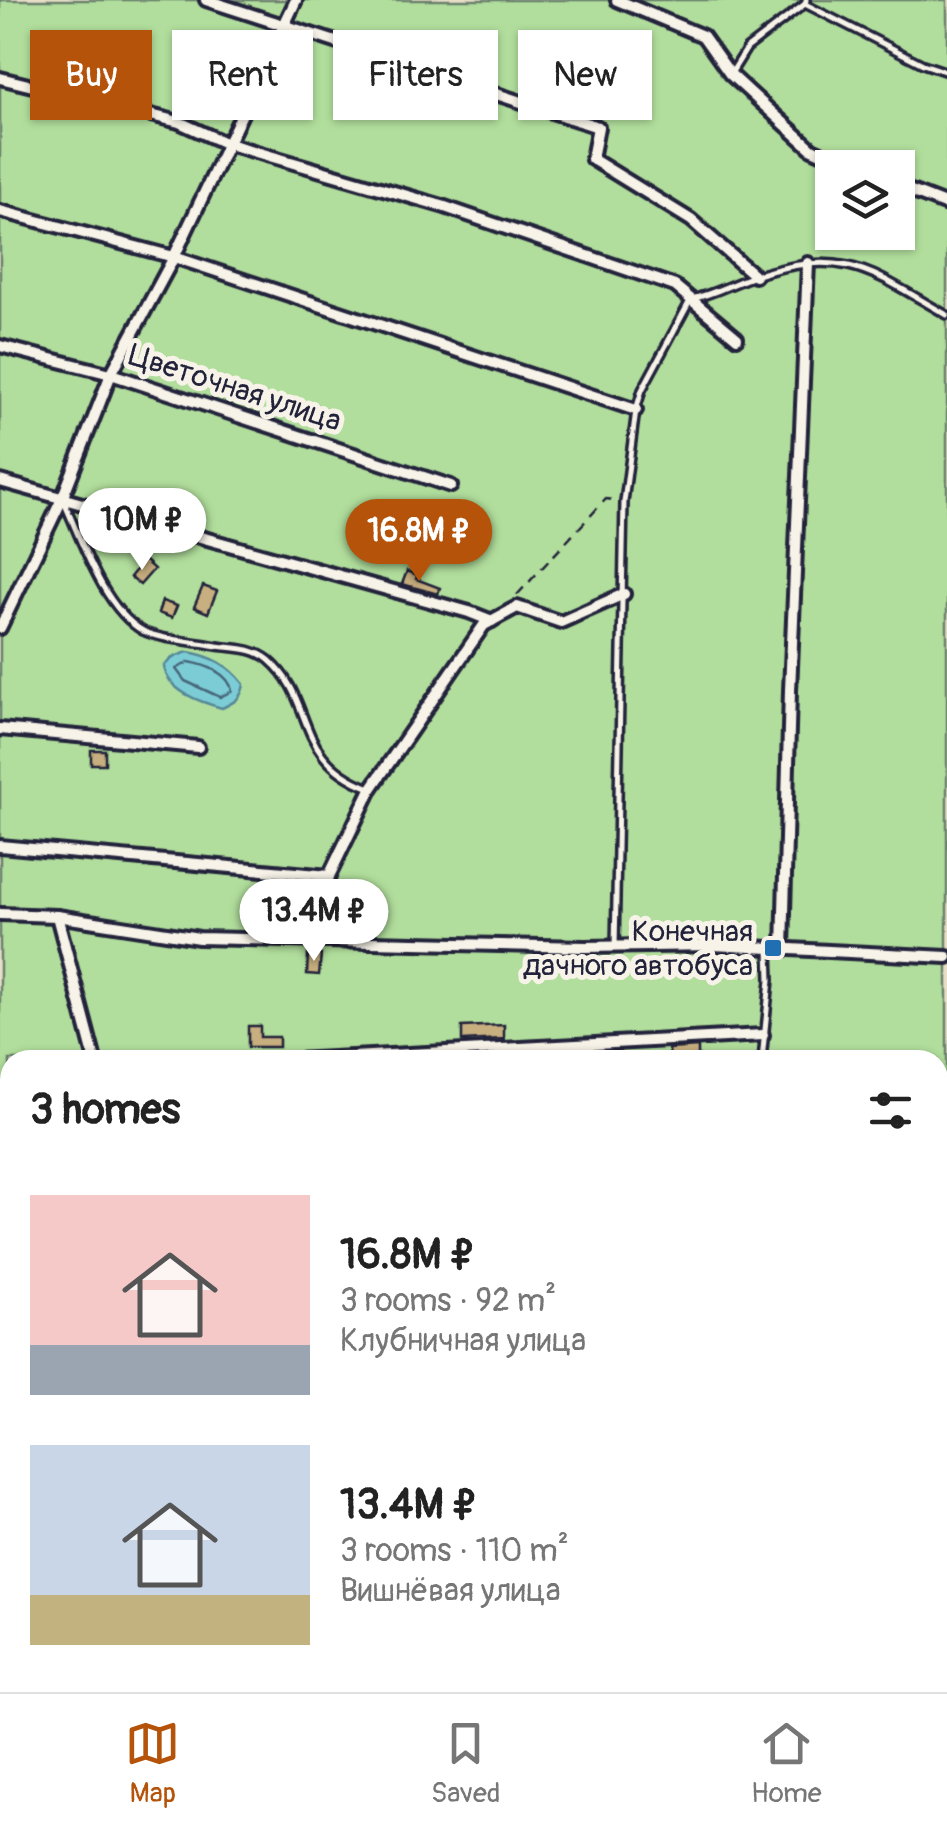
<!DOCTYPE html>
<meta charset="utf-8">
<style>
:root{--surface:#fff;--page:#f6f6f6;--text:#222;--muted:#767676;--line:#e0e0e0;--accent:#b45309}
body{margin:0;font-family:Pangolin,sans-serif;background:var(--page);color:var(--text);height:100vh;display:flex;flex-direction:column;font-size:38px;white-space:nowrap}
*{box-sizing:border-box;margin:0}
p{font-size:32px;color:var(--muted)}
.icon{flex:none;width:55px;height:55px;fill:none;stroke:currentColor;stroke-width:2;stroke-linecap:round;stroke-linejoin:round}
.map{position:relative;flex:1;overflow:hidden}
.details{position:absolute;left:0px;top:1050px;width:948px;height:642px;display:flex;flex-direction:column;background:var(--surface);border-radius:30px 30px 0 0;box-shadow:0 2px 8px #0004}
.details>*{flex:none}
.top-card{position:absolute;left:30px;top:30px;width:888px;height:90px;display:flex;gap:20px}
.buttons{position:absolute;left:815px;top:150px;display:grid;gap:20px}
.buttons a{display:grid;place-items:center;width:100px;height:100px;border-radius:0px;background:var(--surface);box-shadow:0 2px 8px #0004;font-size:50px}
.price{position:absolute;translate:-50% -85px;padding:0 22px;border-radius:35px;background:#fff;color:#222;font-size:32px;line-height:65px;filter:drop-shadow(0 2px 5px #0008)}
.price::after{content:'';position:absolute;left:50%;top:60px;width:30px;height:22px;margin-left:-15px;background:inherit;clip-path:polygon(0 0,100% 0,50% 100%)}
.price.on{background:var(--accent);color:#fff}
ul{padding:0;list-style:none}
li{display:flex;align-items:center;gap:30px;height:250px;padding:0 30px}
li span{display:grid;place-items:center;flex:none;width:280px;height:200px;border-radius:0px;color:#555}
li>.icon{margin-inline-start:auto}
span .icon{width:120px;height:120px;fill:#fffc;stroke-width:1}
li b{font-size:42px}
h2{display:flex;justify-content:space-between;align-items:center;height:120px;padding:0 30px;font-size:42px}
.chip{padding:0 35px;border-radius:0px;background:var(--surface);box-shadow:0 2px 8px #0004;font-size:35px;line-height:90px}
.chip.on{background:var(--accent);color:#fff}
.menu{display:flex;justify-content:space-around;align-items:center;height:140px;border-top:2px solid var(--line);background:var(--surface);font-size:28px;color:var(--muted)}
.menu a{display:grid;justify-items:center;gap:5px}
.menu .on{color:var(--accent)}
.map>svg:first-child{display:block}
.green{fill:#b1de9c;stroke:#6a806c;stroke-width:2.5;fill-rule:evenodd}
.water{fill:#7bccd6;stroke:#578898;stroke-width:2.5}
.lines{fill:none;stroke-linecap:round;stroke-linejoin:round}
.shore{stroke:#466679;stroke-width:2.5}
.building{fill:#c8af7f;stroke:#22223b;stroke-width:2.5}
.lane-casing{stroke:#22223b;stroke-width:12}
.street-casing{stroke:#22223b;stroke-width:18}
.path{stroke:#22223b;stroke-width:2.5;stroke-dasharray:10 8;stroke-linecap:butt}
.lane{stroke:#f7f3e8;stroke-width:5}
.street{stroke:#f7f3e8;stroke-width:10}
.poi-dot{fill:#1f6fb2;stroke:#f7f3e8;stroke-width:4}
.labels{text-anchor:middle;dominant-baseline:central;stroke-width:10;stroke-linejoin:round;paint-order:stroke}
.street-label{font-size:30px;fill:#22223b;stroke:#f7f3e8}
.poi-label{font-size:30px;fill:#22223b;stroke:#f7f3e8;text-anchor:end}
</style>
<div class="map">
<svg width="947" height="1692" viewBox="0 0 947 1692">
<rect width="100%" height="100%" fill="#e9dfc8"/>
<filter id="ink" filterUnits="userSpaceOnUse"><feTurbulence type="fractalNoise" baseFrequency=".01" numOctaves="2"/><feDisplacementMap in="SourceGraphic" scale="20" xChannelSelector="R" yChannelSelector="G"/><feConvolveMatrix kernelMatrix="1 2 1 2 8 2 1 2 1" color-interpolation-filters="sRGB"/></filter>
<g filter="url(#ink)">
<!-- green -->
<path class="green" d="M0,0H947V1692H0ZM832,168H898V232H832ZM10,1060H938V1682H10Z"/>
<!-- water -->
<path class="water" d="M188,652C212,656 229,665 244,684C242,698 235,702 222,708C200,702 167,691 164,666L173,657Z"/>
<g class="lines">
<!-- shore -->
<path class="shore" d="M189,662C206,665 229,673 232,691L220,697L185,681L176,669Z"/>
</g>
<!-- building -->
<g class="building">
<path d="M440,37L452,42L445,57L433,52Z"/>
<path d="M169,509L201,523L199,528L166,518Z"/>
<path d="M144,560L154,569L140,585L130,577Z"/>
<path d="M407,571L417,575L416,579L440,588L438,594L402,584Z"/>
<path d="M203,586L217,591L208,613L194,607Z"/>
<path d="M162,601L177,606L172,618L158,613Z"/>
<rect x="91" y="750" width="14" height="14"/>
<path d="M308,954L321,955L319,975L307,974Z"/>
<path d="M504,1025V1039L462,1041V1027Z"/>
<path d="M248,1026H260V1037H279V1047H248Z"/>
<path d="M698,1047V1058L670,1059L669,1049Z"/>
</g>
<g class="lines">
<defs>
<g id="lane">
<path d="M805,4L923,64L947,72"/>
<path d="M732,72L747,48L805,4L806,0"/>
<path d="M64,502C82,542 104,609 143,631C161,640 191,641 211,645C231,649 252,646 269,660C316,700 292,759 370,788"/>
<path d="M615,947L624,502L636,410L642,390L691,299C715,294 735,282 757,275C848,247 871,272 947,315"/>
<path d="M762,1060L770,980L769,948"/>
<path d="M938,1221L947,1220"/>
<path d="M938,1357L947,1354"/>
<path d="M938,1496L947,1501"/>
<path d="M0,1597H10"/>
<path d="M932,1682L933,1692"/>
<path d="M502,1692L505,1682"/>
</g>
<g id="street">
<path d="M206,0L598,127L592,159L691,220L755,276"/>
<path d="M617,0L703,36L730,74L812,149L854,168"/>
<path d="M0,78L179,122L225,143L442,206L675,286L737,338"/>
<path d="M898,186L947,205"/>
<path d="M0,211L174,257L636,410"/>
<path d="M0,346L111,374L451,486"/>
<path d="M0,481L469,612L492,621"/>
<path d="M0,628L62,499L111,374L174,257L296,0"/>
<path d="M0,729L198,747"/>
<path d="M0,846L329,876"/>
<path d="M0,914L57,916L199,938L585,947L713,945L947,957"/>
<path d="M57,916L95,1060"/>
<path d="M318,940L329,876L371,789L484,625L517,607L561,622L624,594"/>
<path d="M783,949L790,691L808,263"/>
<path d="M296,1060L763,1035"/>
<path d="M0,1100L10,1099"/>
<path d="M0,1223H10"/>
<path d="M0,1351H10"/>
<path d="M0,1474H10"/>
<path d="M275,1682L278,1692"/>
</g>
</defs>
<!-- lane casing -->
<use href="#lane" class="lane-casing"/>
<!-- street casing -->
<use href="#street" class="street-casing"/>
<!-- path -->
<path class="path" d="M517,595L606,499L613,500"/>
<!-- lane -->
<use href="#lane" class="lane"/>
<!-- street -->
<use href="#street" class="street"/>
</g>
</g>
<!-- markers -->
<rect class="poi-dot" x="763" y="938" width="20" height="20" rx="5"/>
<g class="labels">
<!-- street labels -->
<g class="street-label">
<text transform="translate(235 388) rotate(18)">Цветочная улица</text>
</g>
<!-- poi labels -->
<g class="poi-label">
<text x="753" y="931">Конечная<tspan x="753" dy="34">дачного автобуса</tspan></text>
</g>
</g>
</svg>
<div class="buttons">
<a><svg class="icon" aria-label="layers" viewBox="0 0 24 24"><path d="M12 4l9 5-9 5-9-5zM3 14l9 5 9-5"/></svg></a>
</div>
<b class="price" style="left:142px;top:573px">10M ₽</b>
<b class="price on" style="left:419px;top:584px">16.8M ₽</b>
<b class="price" style="left:314px;top:964px">13.4M ₽</b>
<div class="top-card">
<a class="chip on">Buy</a>
<a class="chip">Rent</a>
<a class="chip">Filters</a>
<a class="chip">New</a>
</div>
<section class="details">
<h2>3 homes<svg class="icon" aria-label="filters" viewBox="0 0 24 24"><path d="M4 7h16M4 17h16"/><circle cx="9" cy="7" r="2"/><circle cx="15" cy="17" r="2"/></svg></h2>
<ul>
<li><span style="background:linear-gradient(#f6c9c9 75%,#9aa5b1 0)"><svg class="icon" aria-label="home" viewBox="0 0 24 24"><path d="M3 11l9-7 9 7M6 9v11h12V9"/></svg></span><div><b>16.8M ₽</b><p>3 rooms · 92 m²</p><p>Клубничная улица</p></div></li>
<li><span style="background:linear-gradient(#c9d6e8 75%,#c2b280 0)"><svg class="icon" aria-label="home" viewBox="0 0 24 24"><path d="M3 11l9-7 9 7M6 9v11h12V9"/></svg></span><div><b>13.4M ₽</b><p>3 rooms · 110 m²</p><p>Вишнёвая улица</p></div></li>
</ul>
</section>
</div>
<nav class="menu">
<a class="on"><svg class="icon" aria-label="map" viewBox="0 0 24 24"><path d="M3 6l6-2 6 2 6-2v14l-6 2-6-2-6 2zM9 4v14M15 6v14"/></svg>Map</a>
<a><svg class="icon" aria-label="saved" viewBox="0 0 24 24"><path d="M7 4h10v16l-5-4-5 4z"/></svg>Saved</a>
<a><svg class="icon" aria-label="home" viewBox="0 0 24 24"><path d="M3 11l9-7 9 7M6 9v11h12V9"/></svg>Home</a>
</nav>
